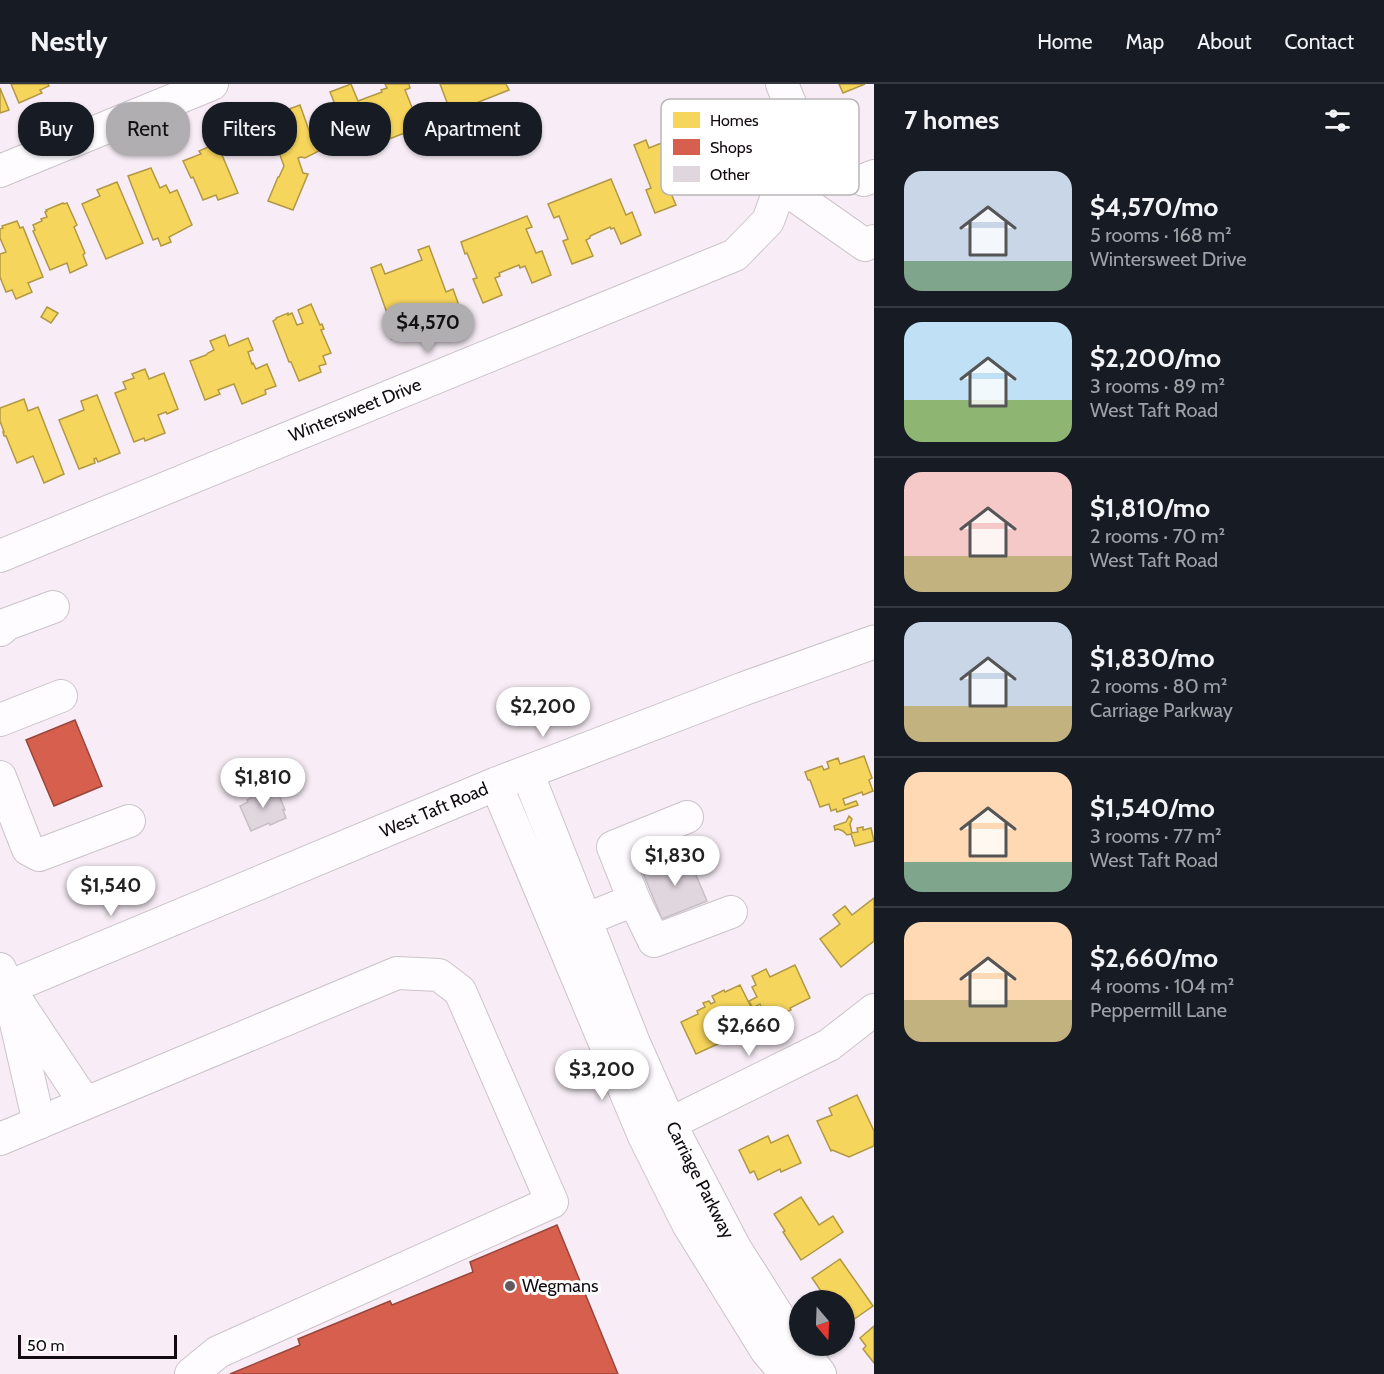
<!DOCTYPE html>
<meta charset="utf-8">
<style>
:root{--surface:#171b24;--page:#20242c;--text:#f1f3f6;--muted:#9ea1a6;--line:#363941;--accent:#b1aeb2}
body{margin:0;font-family:Cabin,sans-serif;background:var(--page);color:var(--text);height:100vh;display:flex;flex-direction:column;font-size:22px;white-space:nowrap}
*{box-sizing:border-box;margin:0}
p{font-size:20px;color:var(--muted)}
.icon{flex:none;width:33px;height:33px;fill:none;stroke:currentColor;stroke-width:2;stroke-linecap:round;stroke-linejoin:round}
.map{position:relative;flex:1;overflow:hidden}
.panel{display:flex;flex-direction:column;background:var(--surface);width:510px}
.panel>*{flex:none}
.top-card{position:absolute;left:18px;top:18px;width:570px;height:54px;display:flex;gap:12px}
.needle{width:39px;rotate:161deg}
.buttons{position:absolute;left:789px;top:1206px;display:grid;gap:12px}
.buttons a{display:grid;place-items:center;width:66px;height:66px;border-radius:50%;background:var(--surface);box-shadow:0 2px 4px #0004;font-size:30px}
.scale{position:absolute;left:18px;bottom:15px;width:159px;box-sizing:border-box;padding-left:6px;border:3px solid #110a10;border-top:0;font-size:16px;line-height:21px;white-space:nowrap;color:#110a10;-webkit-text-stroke:4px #fff;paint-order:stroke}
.price{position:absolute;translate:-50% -51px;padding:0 14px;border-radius:21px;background:#fff;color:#222;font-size:20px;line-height:39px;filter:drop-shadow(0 2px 3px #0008)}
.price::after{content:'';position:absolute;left:50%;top:36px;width:18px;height:14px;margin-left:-9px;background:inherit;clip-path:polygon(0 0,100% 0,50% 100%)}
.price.on{background:var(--accent);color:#111}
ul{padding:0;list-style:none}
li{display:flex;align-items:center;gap:18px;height:150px;padding:0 30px}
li+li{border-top:2px solid var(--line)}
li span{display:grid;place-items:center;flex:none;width:168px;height:120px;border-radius:18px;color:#555}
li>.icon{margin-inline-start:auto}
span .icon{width:72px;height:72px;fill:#fffc;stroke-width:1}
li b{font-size:26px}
h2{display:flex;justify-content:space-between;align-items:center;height:72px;padding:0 30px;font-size:26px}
.chip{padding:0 21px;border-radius:24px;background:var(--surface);box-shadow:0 2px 4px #0004;font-size:21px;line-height:54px}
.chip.on{background:var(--accent);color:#111}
header{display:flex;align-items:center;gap:36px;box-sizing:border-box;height:84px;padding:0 30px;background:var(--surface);border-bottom:2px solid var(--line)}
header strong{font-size:28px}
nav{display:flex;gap:33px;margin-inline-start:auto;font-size:21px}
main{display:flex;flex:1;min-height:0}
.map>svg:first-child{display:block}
.homes{fill:#f6d55c;stroke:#b19845;stroke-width:1.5}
.shops{fill:#d6604d;stroke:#9b463b;stroke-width:1.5}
.building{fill:#e0d6de;stroke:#c7bec6;stroke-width:1.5}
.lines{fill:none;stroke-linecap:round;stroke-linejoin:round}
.minor-casing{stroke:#cbc3c9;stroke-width:34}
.major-casing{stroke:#cbc3c9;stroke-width:35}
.minor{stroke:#fefcfe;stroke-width:32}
.major{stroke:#fefcfe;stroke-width:33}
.poi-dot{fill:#625960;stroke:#fff;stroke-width:2}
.labels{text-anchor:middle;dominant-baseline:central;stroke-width:6;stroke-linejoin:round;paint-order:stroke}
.street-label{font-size:18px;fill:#110a10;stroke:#fff}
.poi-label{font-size:18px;fill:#110a10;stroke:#fff;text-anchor:start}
.key{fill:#fff;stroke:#b8b6b7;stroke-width:1.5}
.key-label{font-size:16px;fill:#110a10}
</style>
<header>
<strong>Nestly</strong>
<nav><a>Home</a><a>Map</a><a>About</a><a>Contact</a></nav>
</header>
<main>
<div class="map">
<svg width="874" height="1290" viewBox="0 0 874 1290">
<rect width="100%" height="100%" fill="#f8edf6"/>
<!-- homes -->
<g class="homes">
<path d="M11,0H48L49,2L40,6L42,9L19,19Z"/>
<path d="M351,0L358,17L382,8L381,6L387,4L385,0H409L410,4L405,6L420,43L361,66L348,30L340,33L330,8Z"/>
<path d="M440,0H506L509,6L451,29Z"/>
<path d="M839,0H865L843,9Z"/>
<path d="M0,4L9,26L0,29Z"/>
<path d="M300,21L311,52L317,49L323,65L305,74L301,73L298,74L303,89L308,90L293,126L268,117L278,93H279L284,82L274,55L269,57L261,35L270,31L269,29L280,25L281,28Z"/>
<path d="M691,36L710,82L717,79L725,101L704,109L698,95L693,97L692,96L674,103L675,105L670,107L676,121L655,129L646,106L651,104L634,61L646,56L649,64L684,50L680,40Z"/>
<path d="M217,59L238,109L218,116L216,111L203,116L193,93L191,94L183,77L201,70L199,67Z"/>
<path d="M151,84L160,104L166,101L170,109L177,106L192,141L169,153L171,158L161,162L158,154L153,156L128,92Z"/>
<path d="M611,95L626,131L632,128L641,151L621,160L614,144L611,145L610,143L590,152V154L586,156L593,172L572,180L563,157L568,155L559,132L554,134L548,120Z"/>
<path d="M117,98L143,159L106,175L82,120L100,112L97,106Z"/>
<path d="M63,119L64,120L67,119L77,141L74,143L85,169L83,171L87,181L70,189L67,179L50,186L33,147L35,146L33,141L42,137L41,135L47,133L45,128L47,127L46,126Z"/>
<path d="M527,132L532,143L526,145L536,169L542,167L551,191L532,199L525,182L520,184L519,181L499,189L500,192L495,194L502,211L483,219L473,195L477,194L467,169L465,170L461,158Z"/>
<path d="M17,137L20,144L23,143L43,193L28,199L32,208L16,215L12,206L6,208L0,193V170L6,168L0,154V145L3,144L2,142Z"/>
<path d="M429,162L446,208L453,205L461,227L441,235L435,221L411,229V231L407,232L413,247L392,255L384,234L388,232L371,184L381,180L385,190L422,176L418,166Z"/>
<path d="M311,220L320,241L322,240L324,245L321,246L331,269L323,272L326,280L319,282L321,288L299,297L291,278H289L273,237L276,235V234L288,229V231L292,229L297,241L303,239L298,226Z"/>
<path d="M47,223L58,229L51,239L41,233Z"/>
<path d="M225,251L229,262L248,254L253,266L248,268L252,280L253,279L256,285L267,280L276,302L265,306L266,310L242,320L234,300L218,306L220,310L205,316L190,277L206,271L208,269L214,266L210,257Z"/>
<path d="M145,285L149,295L164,289L178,325L167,330L166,328L158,331L165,349L145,357L144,354L134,358L115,309L126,305L123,298L134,294L132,290Z"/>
<path d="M97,311L120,369L98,378L96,374L94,375L95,379L79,385L59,336L84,326L81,317Z"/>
<path d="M24,315L28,327L38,323L64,390L44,399L33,372L17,379L6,352H4L3,348H4L0,337V324Z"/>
<path d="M864,672L872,694L869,696L873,707L863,711L862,708L843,715L845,721L856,717L858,721L837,728L836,725L831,727L829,720L820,723L810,696H808L805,688L822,682L824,686L829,684L827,678L838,674L840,680Z"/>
<path d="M849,732L852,735L850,740L852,749L858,748L857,744L863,743V746L871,744L874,757L855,762L851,750L847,751L843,747L838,745L835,746L834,742L846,738Z"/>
<path d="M874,814V857L841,883L820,855L840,840L833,831L845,822L852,831Z"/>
<path d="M795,881L810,914L790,924L791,926L767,937L760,920L753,924L749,917L757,913L752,903L756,901L752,892L766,885L770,893Z"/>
<path d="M740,901L753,927L737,935L741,942L731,947L733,953L696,970L681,938L698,930L697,927L705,923L703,919L709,917L711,920L715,918L712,912L724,906L725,908Z"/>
<path d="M857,1011L874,1047V1062L849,1073L832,1066L831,1067L817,1037L832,1031L829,1024Z"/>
<path d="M788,1051L801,1079L781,1088L780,1085L758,1096L754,1087L750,1089L739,1066L768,1052L771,1059Z"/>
<path d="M801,1113L819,1141L833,1132L843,1148L801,1176L783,1148L785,1147L774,1130Z"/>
<path d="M840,1175L873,1222L850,1238L844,1230V1216L834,1215L827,1216L812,1194Z"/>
<path d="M874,1242V1279L863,1265L866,1262L860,1254Z"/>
</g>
<!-- shops -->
<g class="shops">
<path d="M75,636L102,702L54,722L26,656Z"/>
<path d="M557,1141L618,1290H230L300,1261L298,1255L390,1217L392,1221L473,1188L470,1178Z"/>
</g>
<!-- building -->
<g class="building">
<path d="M264,704L267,710L277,706L285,726H283L286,734L270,741L269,739L251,747L240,722L248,718L247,716L256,711L254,708Z"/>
<path d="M687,770L707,817L662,835L643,789Z"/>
</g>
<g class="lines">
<defs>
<g id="minor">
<path d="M0,87L212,0"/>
<path d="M864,96L874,92"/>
<path d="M781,102L865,161L874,157"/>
<path d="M0,472L735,171L768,137L787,85L791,22L782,0"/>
<path d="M0,546L7,540L53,523"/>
<path d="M0,636L61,612"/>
<path d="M527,688L634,959L670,1040L735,1164L785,1243L820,1290"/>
<path d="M0,693L28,765L39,771L129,737"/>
<path d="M496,700L644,1052L688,1140L766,1266L786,1290"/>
<path d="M634,816L654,857L731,828"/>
<path d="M567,843L634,816L613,763L687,733"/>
<path d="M0,885L8,904L39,1039"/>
<path d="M19,920L85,1019"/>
<path d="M653,1048L829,961L874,926"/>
<path d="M0,1055L397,889L439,891L460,907L552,1118L218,1268L191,1290"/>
</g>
<path id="major" d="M0,907L496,700L743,605L874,558"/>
</defs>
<!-- minor casing -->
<use href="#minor" class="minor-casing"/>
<!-- major casing -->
<use href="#major" class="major-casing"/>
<!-- minor -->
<use href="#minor" class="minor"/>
<!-- major -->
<use href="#major" class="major"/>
</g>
<!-- markers -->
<circle class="poi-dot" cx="510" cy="1202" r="6"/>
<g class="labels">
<!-- street labels -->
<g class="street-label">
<text transform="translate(355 326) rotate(-22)">Wintersweet Drive</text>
<text transform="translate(434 726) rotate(-23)">West Taft Road</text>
<text transform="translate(700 1096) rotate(63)">Carriage Parkway</text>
</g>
<!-- poi labels -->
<g class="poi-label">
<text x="522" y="1202">Wegmans</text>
</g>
</g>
<!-- legend -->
<rect x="661" y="15" width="198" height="96" rx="9" class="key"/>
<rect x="673" y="28" width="27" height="16" fill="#f6d55c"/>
<rect x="673" y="55" width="27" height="16" fill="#d6604d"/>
<rect x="673" y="82" width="27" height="16" fill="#e0d6de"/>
<g class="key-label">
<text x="710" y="42">Homes</text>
<text x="710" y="69">Shops</text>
<text x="710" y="96">Other</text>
</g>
</svg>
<div class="buttons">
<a><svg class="needle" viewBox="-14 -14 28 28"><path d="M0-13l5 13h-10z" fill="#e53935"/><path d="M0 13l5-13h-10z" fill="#9ea1a6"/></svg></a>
</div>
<div class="scale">50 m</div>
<b class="price on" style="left:428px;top:270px">$4,570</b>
<b class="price" style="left:543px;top:654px">$2,200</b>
<b class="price" style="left:263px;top:725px">$1,810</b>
<b class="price" style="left:675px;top:803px">$1,830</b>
<b class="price" style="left:111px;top:833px">$1,540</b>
<b class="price" style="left:749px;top:973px">$2,660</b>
<b class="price" style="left:602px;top:1017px">$3,200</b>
<div class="top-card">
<a class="chip">Buy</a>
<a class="chip on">Rent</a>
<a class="chip">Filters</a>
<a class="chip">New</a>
<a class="chip">Apartment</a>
</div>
</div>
<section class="panel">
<h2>7 homes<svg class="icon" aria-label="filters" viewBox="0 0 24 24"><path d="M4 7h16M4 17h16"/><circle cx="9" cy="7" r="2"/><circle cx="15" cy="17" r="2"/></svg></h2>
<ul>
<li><span style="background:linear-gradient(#c9d6e8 75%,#7fa58c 0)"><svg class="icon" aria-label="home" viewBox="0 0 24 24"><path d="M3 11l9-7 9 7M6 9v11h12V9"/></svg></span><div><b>$4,570/mo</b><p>5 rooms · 168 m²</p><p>Wintersweet Drive</p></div></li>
<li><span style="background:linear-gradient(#bfe0f5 65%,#8fb573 0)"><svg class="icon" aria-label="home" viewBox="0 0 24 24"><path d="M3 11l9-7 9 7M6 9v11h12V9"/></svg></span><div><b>$2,200/mo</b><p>3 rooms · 89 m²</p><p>West Taft Road</p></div></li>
<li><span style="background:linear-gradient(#f6c9c9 70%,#c2b280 0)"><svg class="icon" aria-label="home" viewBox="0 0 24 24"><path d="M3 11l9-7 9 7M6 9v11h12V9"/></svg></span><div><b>$1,810/mo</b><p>2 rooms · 70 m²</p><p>West Taft Road</p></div></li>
<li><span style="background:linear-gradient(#c9d6e8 70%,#c2b280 0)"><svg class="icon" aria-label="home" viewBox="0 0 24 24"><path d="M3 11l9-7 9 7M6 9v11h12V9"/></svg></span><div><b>$1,830/mo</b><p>2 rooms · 80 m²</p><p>Carriage Parkway</p></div></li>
<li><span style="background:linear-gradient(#ffd9b3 75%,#7fa58c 0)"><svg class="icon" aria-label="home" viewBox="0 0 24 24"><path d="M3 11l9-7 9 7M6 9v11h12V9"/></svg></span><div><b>$1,540/mo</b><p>3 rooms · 77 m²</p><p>West Taft Road</p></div></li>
<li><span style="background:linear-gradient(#ffd9b3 65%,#c2b280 0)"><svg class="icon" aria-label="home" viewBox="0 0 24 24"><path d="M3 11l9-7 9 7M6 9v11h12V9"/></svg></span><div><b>$2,660/mo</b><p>4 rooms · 104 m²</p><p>Peppermill Lane</p></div></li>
</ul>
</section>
</main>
